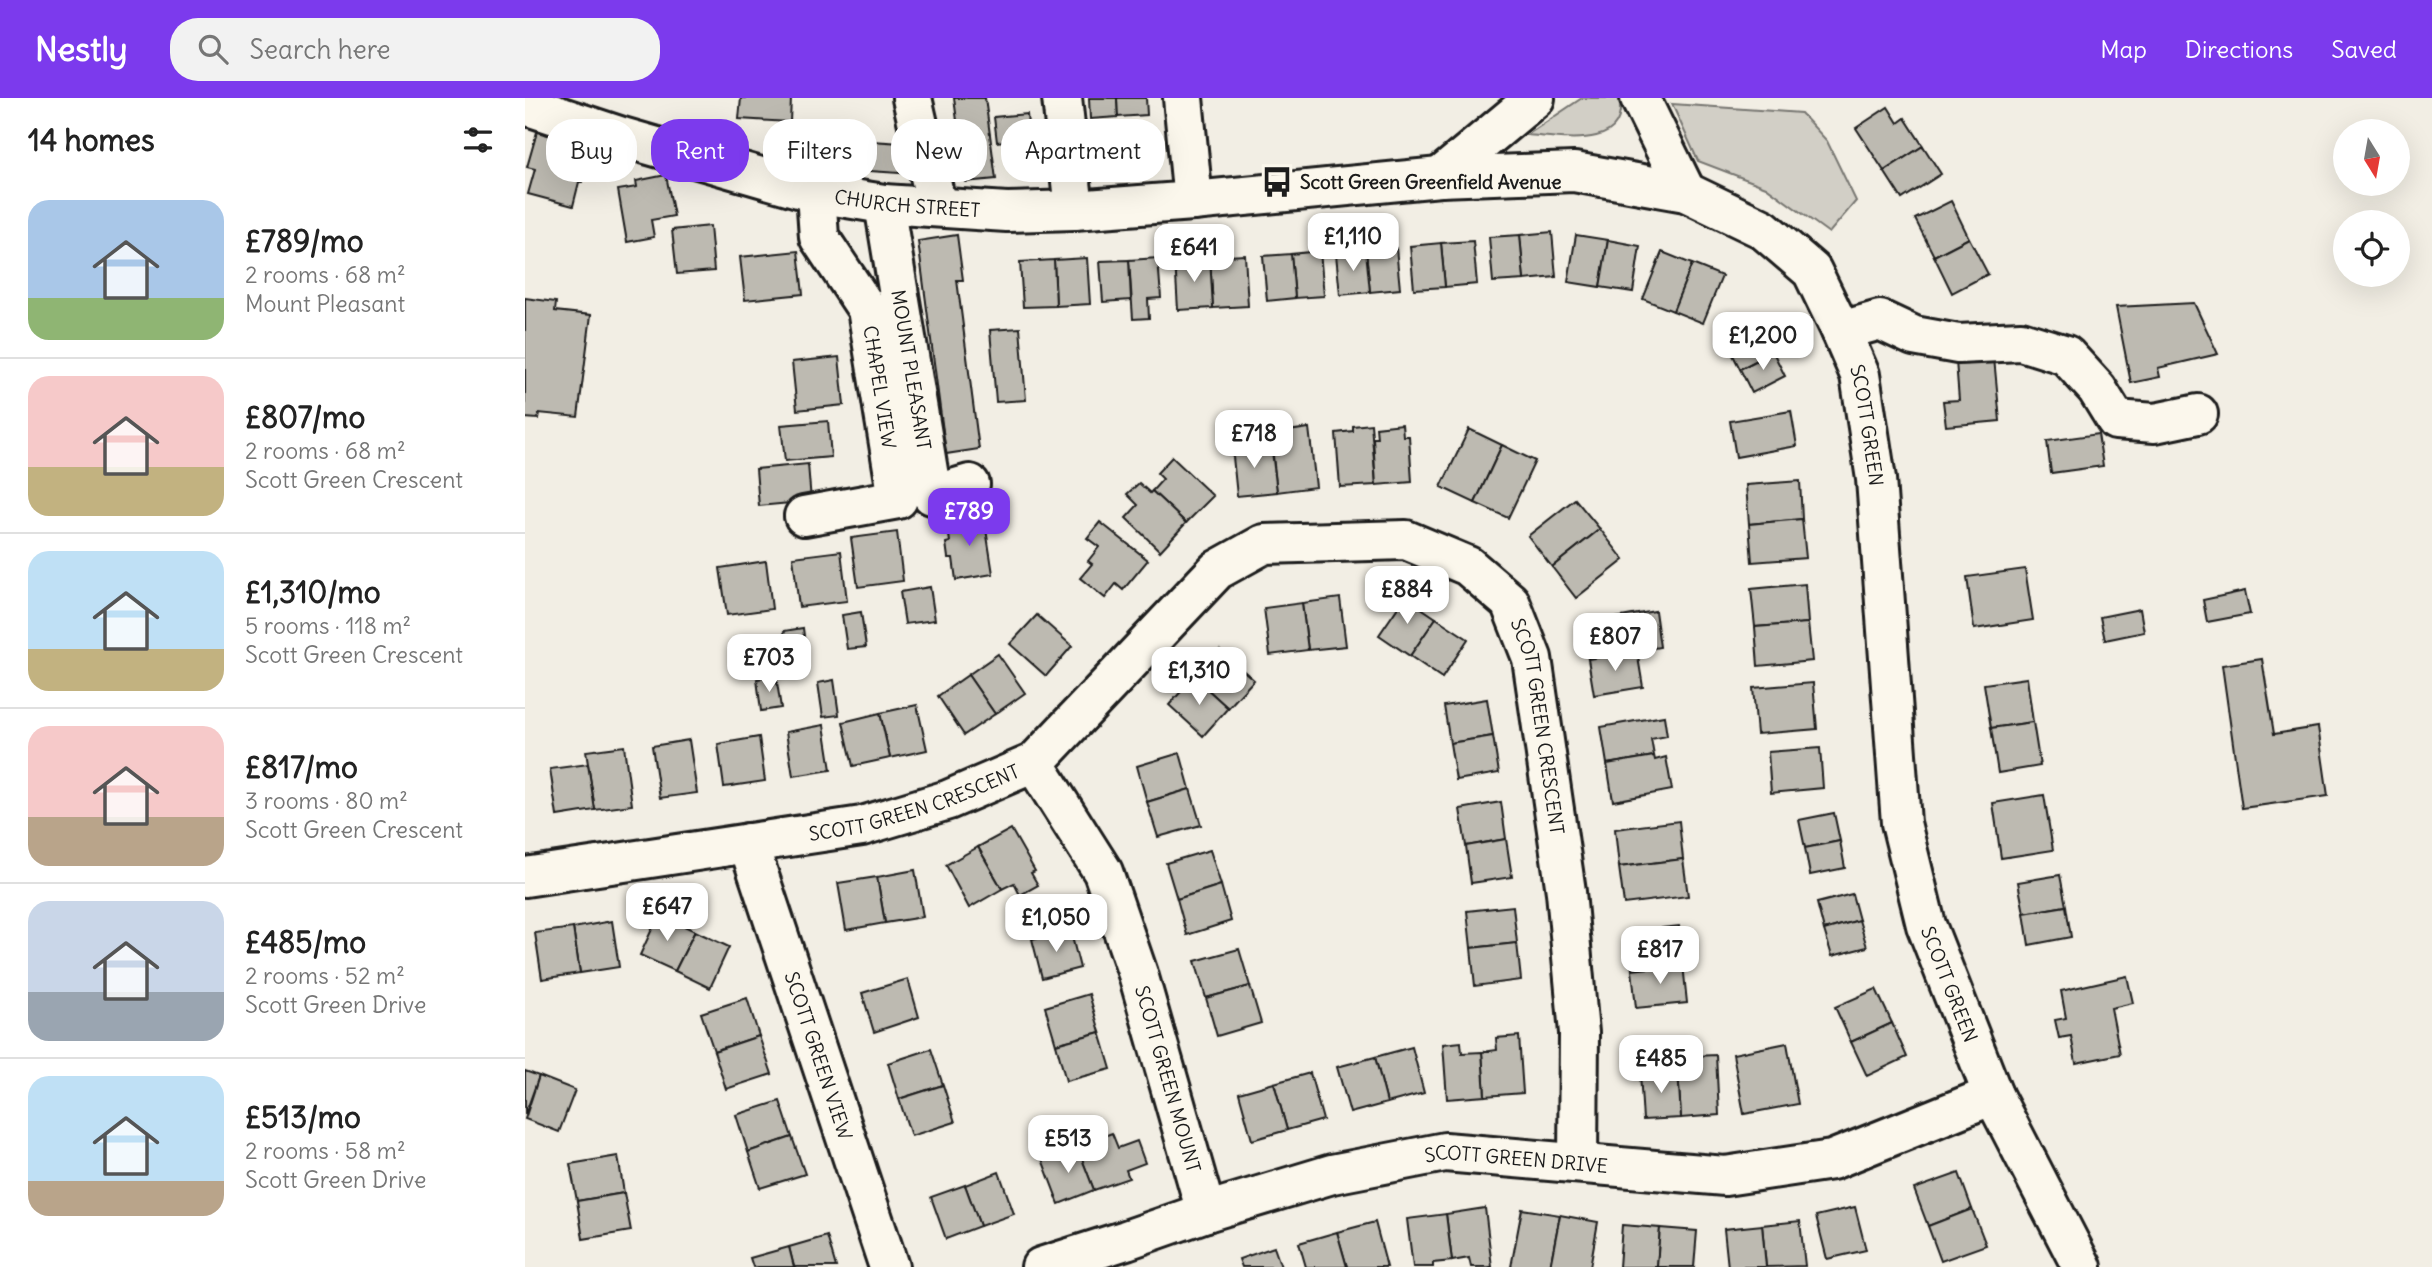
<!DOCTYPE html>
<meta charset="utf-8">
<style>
:root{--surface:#fff;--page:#f2f2f2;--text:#222;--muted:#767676;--line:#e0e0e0;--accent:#7c3aed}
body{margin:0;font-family:Delius,sans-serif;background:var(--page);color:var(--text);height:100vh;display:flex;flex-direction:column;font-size:26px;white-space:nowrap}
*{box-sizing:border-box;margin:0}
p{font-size:23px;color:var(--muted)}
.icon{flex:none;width:38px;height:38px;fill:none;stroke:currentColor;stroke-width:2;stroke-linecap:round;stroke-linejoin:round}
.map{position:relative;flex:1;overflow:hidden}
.sheet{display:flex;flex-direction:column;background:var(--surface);width:525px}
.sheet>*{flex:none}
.banner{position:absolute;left:21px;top:21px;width:665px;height:63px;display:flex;gap:14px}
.needle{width:46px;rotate:169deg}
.controls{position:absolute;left:1808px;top:21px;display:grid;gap:14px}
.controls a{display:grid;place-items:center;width:77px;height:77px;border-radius:50%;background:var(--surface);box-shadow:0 7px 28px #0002;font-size:35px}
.price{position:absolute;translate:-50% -60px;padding:0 16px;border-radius:14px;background:#fff;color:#222;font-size:23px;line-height:46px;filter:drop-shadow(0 2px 4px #0008)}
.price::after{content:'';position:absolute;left:50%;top:42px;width:21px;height:16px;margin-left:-10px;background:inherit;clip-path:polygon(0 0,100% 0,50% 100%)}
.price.on{background:var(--accent);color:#fff}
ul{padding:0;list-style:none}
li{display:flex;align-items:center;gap:21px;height:175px;padding:0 28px}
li+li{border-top:2px solid var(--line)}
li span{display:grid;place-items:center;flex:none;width:196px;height:140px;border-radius:21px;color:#555}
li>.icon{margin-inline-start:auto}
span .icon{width:84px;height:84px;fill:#fffc;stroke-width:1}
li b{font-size:30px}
h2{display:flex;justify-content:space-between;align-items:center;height:84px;padding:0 28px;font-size:30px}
.chip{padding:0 24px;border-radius:28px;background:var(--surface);box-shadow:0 7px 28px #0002;font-size:24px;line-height:63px}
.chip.on{background:var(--accent);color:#fff}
header{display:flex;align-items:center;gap:42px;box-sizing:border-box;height:98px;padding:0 35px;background:var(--accent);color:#fff}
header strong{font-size:33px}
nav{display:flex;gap:38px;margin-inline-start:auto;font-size:24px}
.search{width:490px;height:63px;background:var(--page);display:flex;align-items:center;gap:18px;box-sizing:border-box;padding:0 24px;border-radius:28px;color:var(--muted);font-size:26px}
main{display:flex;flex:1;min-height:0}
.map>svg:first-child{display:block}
.green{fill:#d2cfc6;stroke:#777671;stroke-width:2}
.building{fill:#bdbab1;stroke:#1c1c1c;stroke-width:2}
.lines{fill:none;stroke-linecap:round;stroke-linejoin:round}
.minor-casing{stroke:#1c1c1c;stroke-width:44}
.major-casing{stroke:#1c1c1c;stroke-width:44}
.minor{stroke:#fbf7ec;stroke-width:38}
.major{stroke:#fbf7ec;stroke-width:38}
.labels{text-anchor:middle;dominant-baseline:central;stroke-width:5;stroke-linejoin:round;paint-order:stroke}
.poi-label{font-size:19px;font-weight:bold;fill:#1c1c1c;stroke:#fbf7ec;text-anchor:start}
.street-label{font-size:19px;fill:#1c1c1c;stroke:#fbf7ec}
</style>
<header>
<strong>Nestly</strong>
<div class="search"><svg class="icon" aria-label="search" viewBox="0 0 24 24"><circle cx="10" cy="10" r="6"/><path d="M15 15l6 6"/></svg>Search here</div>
<nav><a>Map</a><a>Directions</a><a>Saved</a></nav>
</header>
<main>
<section class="sheet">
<h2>14 homes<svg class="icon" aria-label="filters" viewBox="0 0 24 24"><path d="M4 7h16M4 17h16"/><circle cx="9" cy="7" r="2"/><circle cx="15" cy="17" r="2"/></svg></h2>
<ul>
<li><span style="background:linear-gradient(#a9c7e8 70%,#8fb573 0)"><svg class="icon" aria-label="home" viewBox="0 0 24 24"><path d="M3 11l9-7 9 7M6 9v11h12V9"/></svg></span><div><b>£789/mo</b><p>2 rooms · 68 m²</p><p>Mount Pleasant</p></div></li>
<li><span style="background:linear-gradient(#f6c9c9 65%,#c2b280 0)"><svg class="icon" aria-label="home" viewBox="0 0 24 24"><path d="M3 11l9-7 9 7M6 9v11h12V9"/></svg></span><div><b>£807/mo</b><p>2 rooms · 68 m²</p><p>Scott Green Crescent</p></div></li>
<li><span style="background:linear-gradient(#bfe0f5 70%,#c2b280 0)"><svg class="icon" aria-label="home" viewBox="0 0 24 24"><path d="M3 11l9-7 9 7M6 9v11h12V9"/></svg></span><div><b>£1,310/mo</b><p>5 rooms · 118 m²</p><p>Scott Green Crescent</p></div></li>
<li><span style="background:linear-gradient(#f6c9c9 65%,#b9a48a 0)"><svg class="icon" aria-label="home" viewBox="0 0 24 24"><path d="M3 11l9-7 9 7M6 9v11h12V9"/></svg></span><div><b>£817/mo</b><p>3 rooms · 80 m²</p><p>Scott Green Crescent</p></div></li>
<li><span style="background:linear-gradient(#c9d6e8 65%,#9aa5b1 0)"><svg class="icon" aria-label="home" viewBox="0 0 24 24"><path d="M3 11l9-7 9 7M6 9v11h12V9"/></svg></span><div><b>£485/mo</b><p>2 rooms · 52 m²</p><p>Scott Green Drive</p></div></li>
<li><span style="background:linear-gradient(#bfe0f5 75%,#b9a48a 0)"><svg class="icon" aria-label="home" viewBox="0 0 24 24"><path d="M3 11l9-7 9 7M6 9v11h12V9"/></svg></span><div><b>£513/mo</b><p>2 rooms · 58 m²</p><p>Scott Green Drive</p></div></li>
</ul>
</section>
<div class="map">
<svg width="1907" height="1169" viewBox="0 0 1907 1169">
<rect width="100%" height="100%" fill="#f2eee4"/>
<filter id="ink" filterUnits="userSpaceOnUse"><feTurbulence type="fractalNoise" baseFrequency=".0143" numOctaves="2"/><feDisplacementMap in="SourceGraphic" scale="14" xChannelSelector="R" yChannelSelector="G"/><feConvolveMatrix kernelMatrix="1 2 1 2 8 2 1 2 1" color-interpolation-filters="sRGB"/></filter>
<g filter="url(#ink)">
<!-- green -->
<g class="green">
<path d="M1057,0H1094C1105,54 1033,39 1002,37Z"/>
<path d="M1147,6L1276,15L1302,43L1331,103L1304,135L1241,89L1173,63Z"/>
</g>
<!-- building -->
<g class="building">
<path d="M216,0H266L265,24L214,21Z"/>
<path d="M429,0H460L471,81L440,84Z"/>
<path d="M564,0H592L593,19L565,21Z"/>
<path d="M592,0H621L622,17L593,19Z"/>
<path d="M1363,9L1373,25L1380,20L1398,48L1359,73L1331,30Z"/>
<path d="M502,16L504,40L472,44L469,19Z"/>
<path d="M289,28L317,30V41L391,46L389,76L315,71L316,57L287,55Z"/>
<path d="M12,34L67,49L57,84H54L48,108L3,96L10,71L2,69Z"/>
<path d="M1398,48L1416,76L1377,101L1359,73Z"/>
<path d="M141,77L149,118L126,122L129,139L102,144L93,92L112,89L111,83Z"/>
<path d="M1426,103L1444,140L1409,158L1390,121Z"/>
<path d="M185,128L189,173L152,176L147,132Z"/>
<path d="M1027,134L1031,179L999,182L995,137Z"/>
<path d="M432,137L438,182H432L454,351L421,356L393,143Z"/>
<path d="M995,137L999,182L968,184L964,139Z"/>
<path d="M1051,137L1083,142L1075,189L1043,184Z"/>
<path d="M1444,140L1463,176L1427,195L1409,158Z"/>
<path d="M1083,142L1115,148L1108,194L1075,189Z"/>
<path d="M948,143L952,186L920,189L916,145Z"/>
<path d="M916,145L920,189L889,191L885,148Z"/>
<path d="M871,150L875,191L845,194L841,153Z"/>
<path d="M273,153L278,196L220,202L215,159Z"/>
<path d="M795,153L799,198L770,200L766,156Z"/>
<path d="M841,153L845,194L815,197L811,156Z"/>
<path d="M1137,154L1167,166L1148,213L1118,201Z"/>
<path d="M766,156L770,200L742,203L738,158Z"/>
<path d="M720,157L723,208L688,210L685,159Z"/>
<path d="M685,159L688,210L653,212L650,161Z"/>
<path d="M562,160L565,206L531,208L529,162Z"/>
<path d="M633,160L636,200L623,201L624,220L608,221L604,162Z"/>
<path d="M529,162L531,208L498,209L495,164Z"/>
<path d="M604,162L606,202L578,204L575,163Z"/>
<path d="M1167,166L1197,178L1178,225L1148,213Z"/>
<path d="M0,200L31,204L30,213L66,217L53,319L14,315L13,321L0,320Z"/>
<path d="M1669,205L1693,256L1633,270L1635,279L1606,285L1591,209Z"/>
<path d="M495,230L501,302L471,304L465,232Z"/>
<path d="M1236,231L1248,254L1215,271L1203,247Z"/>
<path d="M1248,254L1260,278L1227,295L1215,271Z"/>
<path d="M314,259L319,307L272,312L267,264Z"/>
<path d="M1469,260L1475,323L1421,328L1418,303L1434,302L1431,263Z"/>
<path d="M1266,313L1272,348L1211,359L1205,323Z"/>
<path d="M761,320L763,333L784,330L791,389L752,394L744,322Z"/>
<path d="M303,323L306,359L260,363L256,327Z"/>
<path d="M846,326L851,387L815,389L811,335L828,333V328Z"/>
<path d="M877,326L878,338H884L887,384L851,387L848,340H852L851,329Z"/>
<path d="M944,331L977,347L950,405L916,389Z"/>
<path d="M1573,336L1578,368L1526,375L1522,343Z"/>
<path d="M746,345L752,394L712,398L707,349Z"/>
<path d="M977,347L1010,363L983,420L950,405Z"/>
<path d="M647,359L688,398L661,425L627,393L638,381L632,375Z"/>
<path d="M283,366L286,403L234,408L231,371Z"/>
<path d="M1275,383L1277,421L1224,426L1221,387Z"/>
<path d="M614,385L625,395L627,393L661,425L635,453L601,420L613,407L602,396Z"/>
<path d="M1050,401L1075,431L1027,469L1003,438Z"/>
<path d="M459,418L468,476L431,482L428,460H423L421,445L425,444L422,424Z"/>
<path d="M1277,421L1281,460L1227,464L1224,426Z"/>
<path d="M575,424L623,462L598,492L591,486L580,500L555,480L567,466L563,463L574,449L562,440Z"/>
<path d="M1075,431L1099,462L1051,500L1027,469Z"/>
<path d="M372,434L378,483L333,489L326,440Z"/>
<path d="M316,453L322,503L274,509L268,459Z"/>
<path d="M241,463L247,511L202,517L195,470Z"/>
<path d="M1500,471L1508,522L1449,531L1442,479Z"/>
<path d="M1280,486L1283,525L1230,529L1226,491Z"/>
<path d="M405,489L410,522L380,526L375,494Z"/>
<path d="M1720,493L1725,516L1682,524L1678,502Z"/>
<path d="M880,499L911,520L885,558L854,537Z"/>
<path d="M815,500L821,548L783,552L777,505Z"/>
<path d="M777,505L783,552L745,557L739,510Z"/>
<path d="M1615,511L1619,534L1580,542L1575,519Z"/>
<path d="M1130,513L1135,549L1063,561L1057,526Z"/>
<path d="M336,514L341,549L322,551L317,517Z"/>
<path d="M512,517L547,548L521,578L485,546Z"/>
<path d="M911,520L943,541L917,580L885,558Z"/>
<path d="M1283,525L1287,563L1233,568L1230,529Z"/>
<path d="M278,530L282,562L264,565L259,533Z"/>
<path d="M695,552L729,582L703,610L669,579Z"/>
<path d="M1112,553L1118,589L1069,597L1063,561Z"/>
<path d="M473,556L500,595L470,616L443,577Z"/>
<path d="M1737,561L1749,636L1793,629L1803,698L1717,710L1697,567Z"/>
<path d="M443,577L470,616L439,637L413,598Z"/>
<path d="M251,578L256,610L236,613L232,581Z"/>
<path d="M669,579L703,610L678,638L644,607Z"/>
<path d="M1502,580L1508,624L1466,630L1459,586Z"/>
<path d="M309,582L314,617L298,619L293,585Z"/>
<path d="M1288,585L1292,631L1232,636L1228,590Z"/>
<path d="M962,601L968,638L925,645L919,608Z"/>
<path d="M392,607L402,652L365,660L355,615Z"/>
<path d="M355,615L365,660L328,668L318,624Z"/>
<path d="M1139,618L1142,638L1126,641L1129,658L1082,666L1076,629Z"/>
<path d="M1508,624L1515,668L1473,675L1466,630Z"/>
<path d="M299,627L306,672L268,678L261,634Z"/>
<path d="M968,638L974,675L931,682L925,645Z"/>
<path d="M234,639L240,683L199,689L193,646Z"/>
<path d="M164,642L172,695L135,700L127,648Z"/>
<path d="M99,648L107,707L70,712L61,653Z"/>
<path d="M1295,650L1298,690L1246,695L1243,654Z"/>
<path d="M655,655L665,691L622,704L612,668Z"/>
<path d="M1129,658L1130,662L1141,659L1147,692L1088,703L1082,666Z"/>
<path d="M63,666L70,712L32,718L25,671Z"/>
<path d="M665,691L676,727L633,739L622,704Z"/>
<path d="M1519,697L1528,752L1476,760L1468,705Z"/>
<path d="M976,704L981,741L941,748L935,711Z"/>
<path d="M1309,715L1315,743L1280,750L1274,722Z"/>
<path d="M1154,723L1158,761L1094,769L1090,731Z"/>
<path d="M486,731L510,773L506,775L513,787L495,797L489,785L477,791L453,749Z"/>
<path d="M981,741L987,779L946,785L941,748Z"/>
<path d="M1315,743L1320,770L1285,777L1280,750Z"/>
<path d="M453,749L477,791L444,810L421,767Z"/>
<path d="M685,752L696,787L652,801L641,765Z"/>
<path d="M1158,761L1163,798L1099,806L1094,769Z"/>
<path d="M390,772L398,819L360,825L352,779Z"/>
<path d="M1535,777L1541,808L1499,815L1493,784Z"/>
<path d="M352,779L360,825L321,832L313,785Z"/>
<path d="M696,787L706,823L662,837L652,801Z"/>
<path d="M1327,796L1334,822L1299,832L1292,805Z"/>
<path d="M988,808L992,845L946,850L942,813Z"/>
<path d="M1541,808L1546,839L1504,847L1499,815Z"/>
<path d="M134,816L170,833L150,873L115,857Z"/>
<path d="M1334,822L1342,849L1307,858L1299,832Z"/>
<path d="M87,823L94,869L55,875L48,830Z"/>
<path d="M1154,828L1158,866L1107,872L1103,834Z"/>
<path d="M48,830L55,875L17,881L10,835Z"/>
<path d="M545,831L555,870L517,880L507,841Z"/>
<path d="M170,833L204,849L185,890L150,873Z"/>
<path d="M992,845L996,882L950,888L946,850Z"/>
<path d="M714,851L725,888L681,900L670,863Z"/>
<path d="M1158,866L1162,905L1111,910L1107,872Z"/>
<path d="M1602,878L1608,905L1586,910L1595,956L1551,965L1546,938L1534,940L1530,922L1541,920L1536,893Z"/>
<path d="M383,881L394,919L349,934L337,895Z"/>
<path d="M725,888L736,925L692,938L681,900Z"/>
<path d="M1351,891L1367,925L1326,944L1310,909Z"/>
<path d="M564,896L575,934L531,946L520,909Z"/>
<path d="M222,900L234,938L189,953L176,915Z"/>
<path d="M1367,925L1382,959L1342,978L1326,944Z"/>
<path d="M575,934L586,971L541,983L531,946Z"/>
<path d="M234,938L247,976L201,991L189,953Z"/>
<path d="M994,938L998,995L960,998L957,954L972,952L971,940Z"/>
<path d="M936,944L937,955L957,954L960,998L922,1001L918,946Z"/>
<path d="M1262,945L1273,1006L1219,1016L1208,956Z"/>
<path d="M887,949L899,995L862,1005L850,959Z"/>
<path d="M406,951L418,987L374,1001L363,965Z"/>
<path d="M1191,957L1194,1017L1156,1020L1153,972H1170L1169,958Z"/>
<path d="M850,959L862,1005L825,1015L812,969Z"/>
<path d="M1153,972L1156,1020L1118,1022L1115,975Z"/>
<path d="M0,973L14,978L0,1017Z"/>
<path d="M785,975L798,1022L762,1032L749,985Z"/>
<path d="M14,978L50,992L34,1034L0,1021Z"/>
<path d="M749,985L762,1032L727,1042L714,995Z"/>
<path d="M418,987L430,1024L386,1038L374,1001Z"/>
<path d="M255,1003L267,1039L223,1054L211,1017Z"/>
<path d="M587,1035L593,1050L612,1043L620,1065L601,1072L604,1080L569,1092L552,1048Z"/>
<path d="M267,1039L280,1076L235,1090L223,1054Z"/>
<path d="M552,1048L569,1092L534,1106L517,1061Z"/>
<path d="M93,1058L99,1095L52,1103L45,1066Z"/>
<path d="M474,1074L489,1116L455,1128L440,1087Z"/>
<path d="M1434,1075L1447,1111L1403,1128L1389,1091Z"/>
<path d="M440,1087L455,1128L421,1141L406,1099Z"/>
<path d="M99,1095L106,1133L58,1141L52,1103Z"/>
<path d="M1330,1109L1341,1152L1302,1161L1291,1118Z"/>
<path d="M960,1110L967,1169H946L944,1160L927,1163L921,1116Z"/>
<path d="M997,1111L1035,1117L1025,1169H986Z"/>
<path d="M1447,1111L1461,1147L1416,1163L1403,1128Z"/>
<path d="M921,1116L927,1163L908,1165V1169H888L882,1121Z"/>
<path d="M1035,1117L1073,1124L1065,1169H1025Z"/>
<path d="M1275,1123L1280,1168L1241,1169L1237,1127Z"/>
<path d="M850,1124L862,1169H822L812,1134Z"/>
<path d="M1097,1127L1135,1130L1132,1169H1094Z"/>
<path d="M1237,1127L1241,1169H1203L1199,1131Z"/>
<path d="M1135,1130L1172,1133L1169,1169H1132Z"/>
<path d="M812,1134L822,1169H781L774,1145Z"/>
<path d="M302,1138L311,1169H269L264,1149Z"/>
<path d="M264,1149L269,1169H228L225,1160Z"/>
<path d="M749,1149L756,1169H717L714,1161Z"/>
</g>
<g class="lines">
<defs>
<g id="minor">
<path d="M387,0L412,109"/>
<path d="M537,0L549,112"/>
<path d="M658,0L668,103"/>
<path d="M1115,0L1161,94"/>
<path d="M915,79L1010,0"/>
<path id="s1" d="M359,106L407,397L445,386"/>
<path d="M1316,233L1355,222L1389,238L1433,246L1496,243L1541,257L1572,291L1591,322L1630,325L1673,316"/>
<path d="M279,418L373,401L342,211L294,139L291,95"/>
<path id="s2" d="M509,665L578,774L613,876L681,1114"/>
<path id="s3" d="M223,745L364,1169"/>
<path id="s4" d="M0,779L337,728L423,702L509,665L692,472L739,446L881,442L943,468L985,504L1007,560L1041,794L1054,935L1053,1064"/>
<path id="s5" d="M516,1169L601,1142L681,1114L807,1076L920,1054L1200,1078L1307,1062L1468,997"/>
</g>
<g id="major">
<path id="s6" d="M0,7L97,39L291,95L359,106L482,114L549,112L668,103L915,79L1049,74L1161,94L1238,131L1287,173L1316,233L1335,277L1351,381L1376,725L1401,827L1468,997L1557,1169"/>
</g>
</defs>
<!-- minor casing -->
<use href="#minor" class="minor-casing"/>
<!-- major casing -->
<use href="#major" class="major-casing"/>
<!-- minor -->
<use href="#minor" class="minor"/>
<!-- major -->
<use href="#major" class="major"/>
</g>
</g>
<!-- icons -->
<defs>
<symbol id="bus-bare" viewBox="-9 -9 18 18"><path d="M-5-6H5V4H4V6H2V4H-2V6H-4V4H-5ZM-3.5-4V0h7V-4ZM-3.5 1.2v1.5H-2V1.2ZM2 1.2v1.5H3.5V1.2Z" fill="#1c1c1c" stroke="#fbf7ec" stroke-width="2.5" paint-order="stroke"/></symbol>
</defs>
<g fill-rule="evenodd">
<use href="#bus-bare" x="730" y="62" width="44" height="44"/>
</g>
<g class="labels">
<!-- poi labels -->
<g class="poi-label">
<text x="775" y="84">Scott Green Greenfield Avenue</text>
</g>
<!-- street labels -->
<g class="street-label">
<text stroke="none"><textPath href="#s6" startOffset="396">CHURCH STREET</textPath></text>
<text stroke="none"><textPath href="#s1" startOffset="168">MOUNT PLEASANT</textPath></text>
<text transform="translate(355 289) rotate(81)">CHAPEL VIEW</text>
<text stroke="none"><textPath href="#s6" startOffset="1494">SCOTT GREEN</textPath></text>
<text stroke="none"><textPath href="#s4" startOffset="1237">SCOTT GREEN CRESCENT</textPath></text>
<text stroke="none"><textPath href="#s4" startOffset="397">SCOTT GREEN CRESCENT</textPath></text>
<text stroke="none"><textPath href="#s6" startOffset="2062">SCOTT GREEN</textPath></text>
<text stroke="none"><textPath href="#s3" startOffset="224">SCOTT GREEN VIEW</textPath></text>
<text stroke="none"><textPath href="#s2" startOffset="346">SCOTT GREEN MOUNT</textPath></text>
<text stroke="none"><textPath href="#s5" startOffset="492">SCOTT GREEN DRIVE</textPath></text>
</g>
</g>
</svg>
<div class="controls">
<a><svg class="needle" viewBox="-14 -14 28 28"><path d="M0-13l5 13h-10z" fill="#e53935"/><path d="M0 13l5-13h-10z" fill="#767676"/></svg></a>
<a><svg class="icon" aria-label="locate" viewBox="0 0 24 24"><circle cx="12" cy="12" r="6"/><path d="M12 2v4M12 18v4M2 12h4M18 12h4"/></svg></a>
</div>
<b class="price" style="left:828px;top:175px">£1,110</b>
<b class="price" style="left:669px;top:186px">£641</b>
<b class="price" style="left:1238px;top:274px">£1,200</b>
<b class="price" style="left:729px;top:372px">£718</b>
<b class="price on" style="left:444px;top:450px">£789</b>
<b class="price" style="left:882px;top:528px">£884</b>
<b class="price" style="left:1090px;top:575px">£807</b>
<b class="price" style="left:244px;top:596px">£703</b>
<b class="price" style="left:674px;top:609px">£1,310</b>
<b class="price" style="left:142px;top:845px">£647</b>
<b class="price" style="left:531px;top:856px">£1,050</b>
<b class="price" style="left:1135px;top:888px">£817</b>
<b class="price" style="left:1136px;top:997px">£485</b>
<b class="price" style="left:543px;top:1077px">£513</b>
<div class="banner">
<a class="chip">Buy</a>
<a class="chip on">Rent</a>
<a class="chip">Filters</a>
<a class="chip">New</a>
<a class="chip">Apartment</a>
</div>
</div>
</main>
